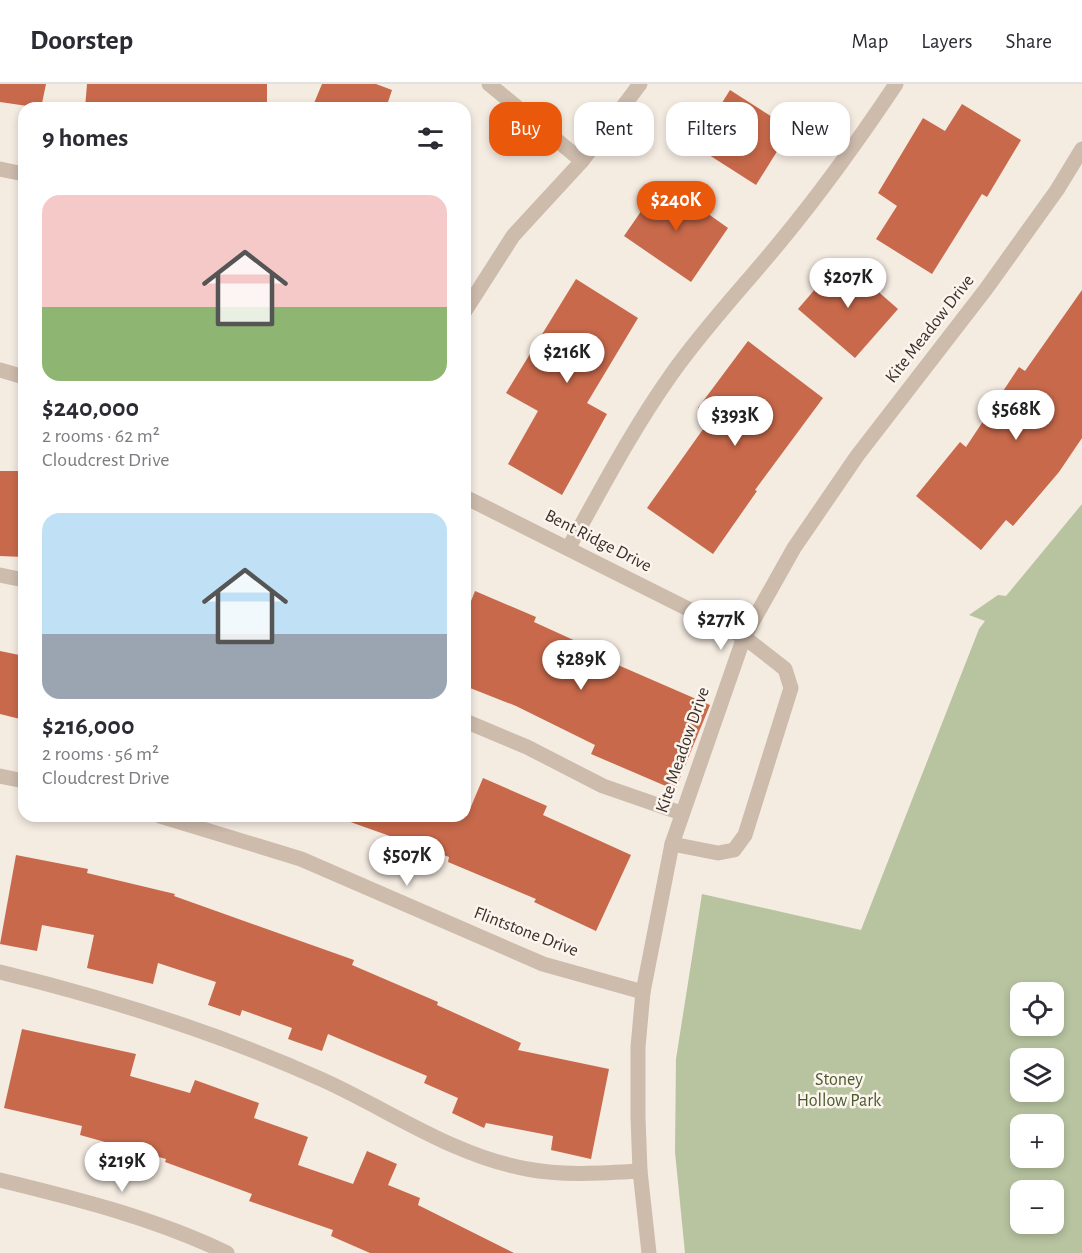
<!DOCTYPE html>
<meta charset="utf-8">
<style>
:root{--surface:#fff;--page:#f7f7f7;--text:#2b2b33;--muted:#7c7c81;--line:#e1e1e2;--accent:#ea580c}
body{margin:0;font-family:"Alegreya Sans",sans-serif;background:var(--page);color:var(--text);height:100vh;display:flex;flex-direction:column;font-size:22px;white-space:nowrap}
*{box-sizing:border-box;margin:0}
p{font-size:20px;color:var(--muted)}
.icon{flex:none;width:33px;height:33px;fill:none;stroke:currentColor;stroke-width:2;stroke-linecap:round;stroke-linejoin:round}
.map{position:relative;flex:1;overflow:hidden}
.side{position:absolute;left:18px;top:18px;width:453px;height:720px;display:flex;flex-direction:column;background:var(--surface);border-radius:18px;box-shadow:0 3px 9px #0003}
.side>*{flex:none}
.banner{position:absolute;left:489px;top:18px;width:502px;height:54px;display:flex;gap:12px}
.buttons{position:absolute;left:1010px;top:898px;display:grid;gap:12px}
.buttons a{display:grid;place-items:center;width:54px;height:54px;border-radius:12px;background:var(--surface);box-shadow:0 3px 9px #0003;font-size:30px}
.price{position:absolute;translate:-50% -51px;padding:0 14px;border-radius:21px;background:#fff;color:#222;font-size:20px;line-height:39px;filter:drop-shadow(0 2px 3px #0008)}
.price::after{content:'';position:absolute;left:50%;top:36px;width:18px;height:14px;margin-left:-9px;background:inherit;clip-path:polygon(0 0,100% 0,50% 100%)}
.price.active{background:var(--accent);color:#fff}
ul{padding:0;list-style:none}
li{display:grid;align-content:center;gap:12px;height:318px;padding:0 24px}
li span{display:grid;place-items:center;height:186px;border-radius:18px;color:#555}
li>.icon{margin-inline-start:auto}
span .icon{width:108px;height:108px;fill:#fffc;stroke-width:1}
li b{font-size:26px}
h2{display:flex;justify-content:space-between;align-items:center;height:72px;padding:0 24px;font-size:26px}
.tag{padding:0 21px;border-radius:18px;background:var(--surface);box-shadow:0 3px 9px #0003;font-size:21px;line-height:54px}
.tag.active{background:var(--accent);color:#fff}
header{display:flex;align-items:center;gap:36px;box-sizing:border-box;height:84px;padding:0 30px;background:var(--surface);border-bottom:2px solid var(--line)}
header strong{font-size:28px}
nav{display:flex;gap:33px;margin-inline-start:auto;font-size:21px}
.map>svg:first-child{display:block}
.green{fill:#b8c4a0;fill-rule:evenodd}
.building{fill:#c8694b}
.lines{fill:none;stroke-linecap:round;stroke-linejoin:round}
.minor{stroke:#cdbbac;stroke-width:15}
.labels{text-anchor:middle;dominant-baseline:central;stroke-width:5;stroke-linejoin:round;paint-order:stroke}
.street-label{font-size:18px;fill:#3b302b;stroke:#fbf5ee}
.park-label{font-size:18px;fill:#4a5a2e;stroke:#fbf5ee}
</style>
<header>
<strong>Doorstep</strong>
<nav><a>Map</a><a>Layers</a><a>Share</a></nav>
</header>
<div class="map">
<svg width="1082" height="1169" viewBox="0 0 1082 1169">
<rect width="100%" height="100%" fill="#f4ebe1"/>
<!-- green -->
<path class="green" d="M1082,420V1169H685L675,1068L676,975L702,810L861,846L979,545L985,537L969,531L998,511L1006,512ZM1020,909H1053V942H1020ZM1020,975H1053V1008H1020ZM1020,1041H1053V1074H1020ZM1020,1107H1053V1140H1020Z"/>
<!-- building -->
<g class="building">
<path d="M0,0H46L41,24L0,18Z"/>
<path d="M87,0H267V24H85Z"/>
<path d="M322,0H376L392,6L386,24H312Z"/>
<path d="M730,6L791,45L756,101L695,62Z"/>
<path d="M962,20L1021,56L987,113L982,110L932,190L876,155L897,122L878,109L923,34L945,47Z"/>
<path d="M662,97L728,144L691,198L624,152Z"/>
<path d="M841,175L898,225L855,274L798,225Z"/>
<path d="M576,195L638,234L587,319L607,330L562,411L508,380L538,327L506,309Z"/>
<path d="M1082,206V354L1059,388L1013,442L1006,436L981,466L916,412L960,358L966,363L1019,283L1025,287Z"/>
<path d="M748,257L823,314L755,406L757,407L713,470L647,424L711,334L698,324Z"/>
<path d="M0,387H24V473L0,472Z"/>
<path d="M475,507L536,533L534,538L613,574L611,578L710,621L675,706L591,670L595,661L516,622L465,602V532Z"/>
<path d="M0,567L24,572V636L0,630Z"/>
<path d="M483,694L547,722L543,731L631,771L596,847L534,818L536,815L448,778L449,773L342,735L343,732H467Z"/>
<path d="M16,771L88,785L87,789L175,810L174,812L354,876L352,881L438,918L437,921L521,959L518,966L609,985L591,1075L551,1066L553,1052L486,1039L484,1044L452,1029L458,1014L424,999L427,992L328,950L322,967L288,955L292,944L242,926L240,932L208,921L216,898L158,879L153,900L87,884L94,851L42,841L37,867L0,860Z"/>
<path d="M22,945L136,970L130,992L190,1009L195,996L259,1019L254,1034L308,1053L298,1081L353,1100L367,1067L397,1080L388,1101L420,1114L418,1121L514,1169H370L331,1152L333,1146L249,1117L252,1110L165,1078L166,1075L80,1051L82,1042L4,1024Z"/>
</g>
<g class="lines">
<!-- minor -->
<g class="minor">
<path d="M489,0L582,77"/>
<path d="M0,85L24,90"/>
<path d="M465,227L513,152L582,77L640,0"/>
<path d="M0,286L24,293"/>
<path d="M465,413L744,553L785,585L791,604L745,751L734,766L718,769L672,760"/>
<path d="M569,463C601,406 632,346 671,291C704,244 744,202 780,158C822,107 860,54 896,0"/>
<path d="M0,491L24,496"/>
<path d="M465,637L527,663L603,702L681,729"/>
<path d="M0,692L24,697"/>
<path d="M160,732L301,775L543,880L643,908"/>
<path d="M0,888C111,915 219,949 323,996C389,1026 454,1072 527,1085C564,1092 603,1089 640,1087"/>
<path d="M0,1096C78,1115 154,1134 227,1169"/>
<path d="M649,1169L640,1087L638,1033V963L643,908L672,760L744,553L794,464L857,372L986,205L1057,106L1082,65"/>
</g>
</g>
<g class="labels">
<!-- street labels -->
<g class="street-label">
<text transform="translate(930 245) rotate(-52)">Kite Meadow Drive</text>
<text transform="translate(598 457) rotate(27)">Bent Ridge Drive</text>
<text transform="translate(683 666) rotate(-71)">Kite Meadow Drive</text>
<text transform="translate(526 848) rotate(21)">Flintstone Drive</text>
</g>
<!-- park labels -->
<g class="park-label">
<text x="839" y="996">Stoney<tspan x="839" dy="21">Hollow Park</tspan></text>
</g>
</g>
</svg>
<div class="buttons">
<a><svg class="icon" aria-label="locate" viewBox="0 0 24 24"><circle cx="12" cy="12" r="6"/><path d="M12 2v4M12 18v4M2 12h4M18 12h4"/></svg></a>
<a><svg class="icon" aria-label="layers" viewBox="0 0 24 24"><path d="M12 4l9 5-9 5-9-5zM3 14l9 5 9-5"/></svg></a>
<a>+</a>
<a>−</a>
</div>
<b class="price active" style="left:676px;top:148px">$240K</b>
<b class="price" style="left:848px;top:225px">$207K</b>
<b class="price" style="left:567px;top:300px">$216K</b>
<b class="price" style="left:1016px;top:357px">$568K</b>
<b class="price" style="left:735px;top:363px">$393K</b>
<b class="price" style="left:721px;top:567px">$277K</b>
<b class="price" style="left:581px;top:607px">$289K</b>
<b class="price" style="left:407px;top:803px">$507K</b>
<b class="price" style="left:122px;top:1109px">$219K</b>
<div class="banner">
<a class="tag active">Buy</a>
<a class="tag">Rent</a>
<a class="tag">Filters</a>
<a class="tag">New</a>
</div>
<section class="side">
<h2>9 homes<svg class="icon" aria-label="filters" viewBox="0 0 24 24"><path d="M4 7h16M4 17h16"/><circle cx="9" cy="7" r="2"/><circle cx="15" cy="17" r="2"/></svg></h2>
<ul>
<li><span style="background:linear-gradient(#f6c9c9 60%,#8fb573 0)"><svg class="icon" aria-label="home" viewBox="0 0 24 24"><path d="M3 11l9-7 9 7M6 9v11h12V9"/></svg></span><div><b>$240,000</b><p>2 rooms · 62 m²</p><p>Cloudcrest Drive</p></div></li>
<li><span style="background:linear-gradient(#bfe0f5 65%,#9aa5b1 0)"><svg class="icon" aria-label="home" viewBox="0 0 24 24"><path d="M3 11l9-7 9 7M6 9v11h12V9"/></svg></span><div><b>$216,000</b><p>2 rooms · 56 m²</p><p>Cloudcrest Drive</p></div></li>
</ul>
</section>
</div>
